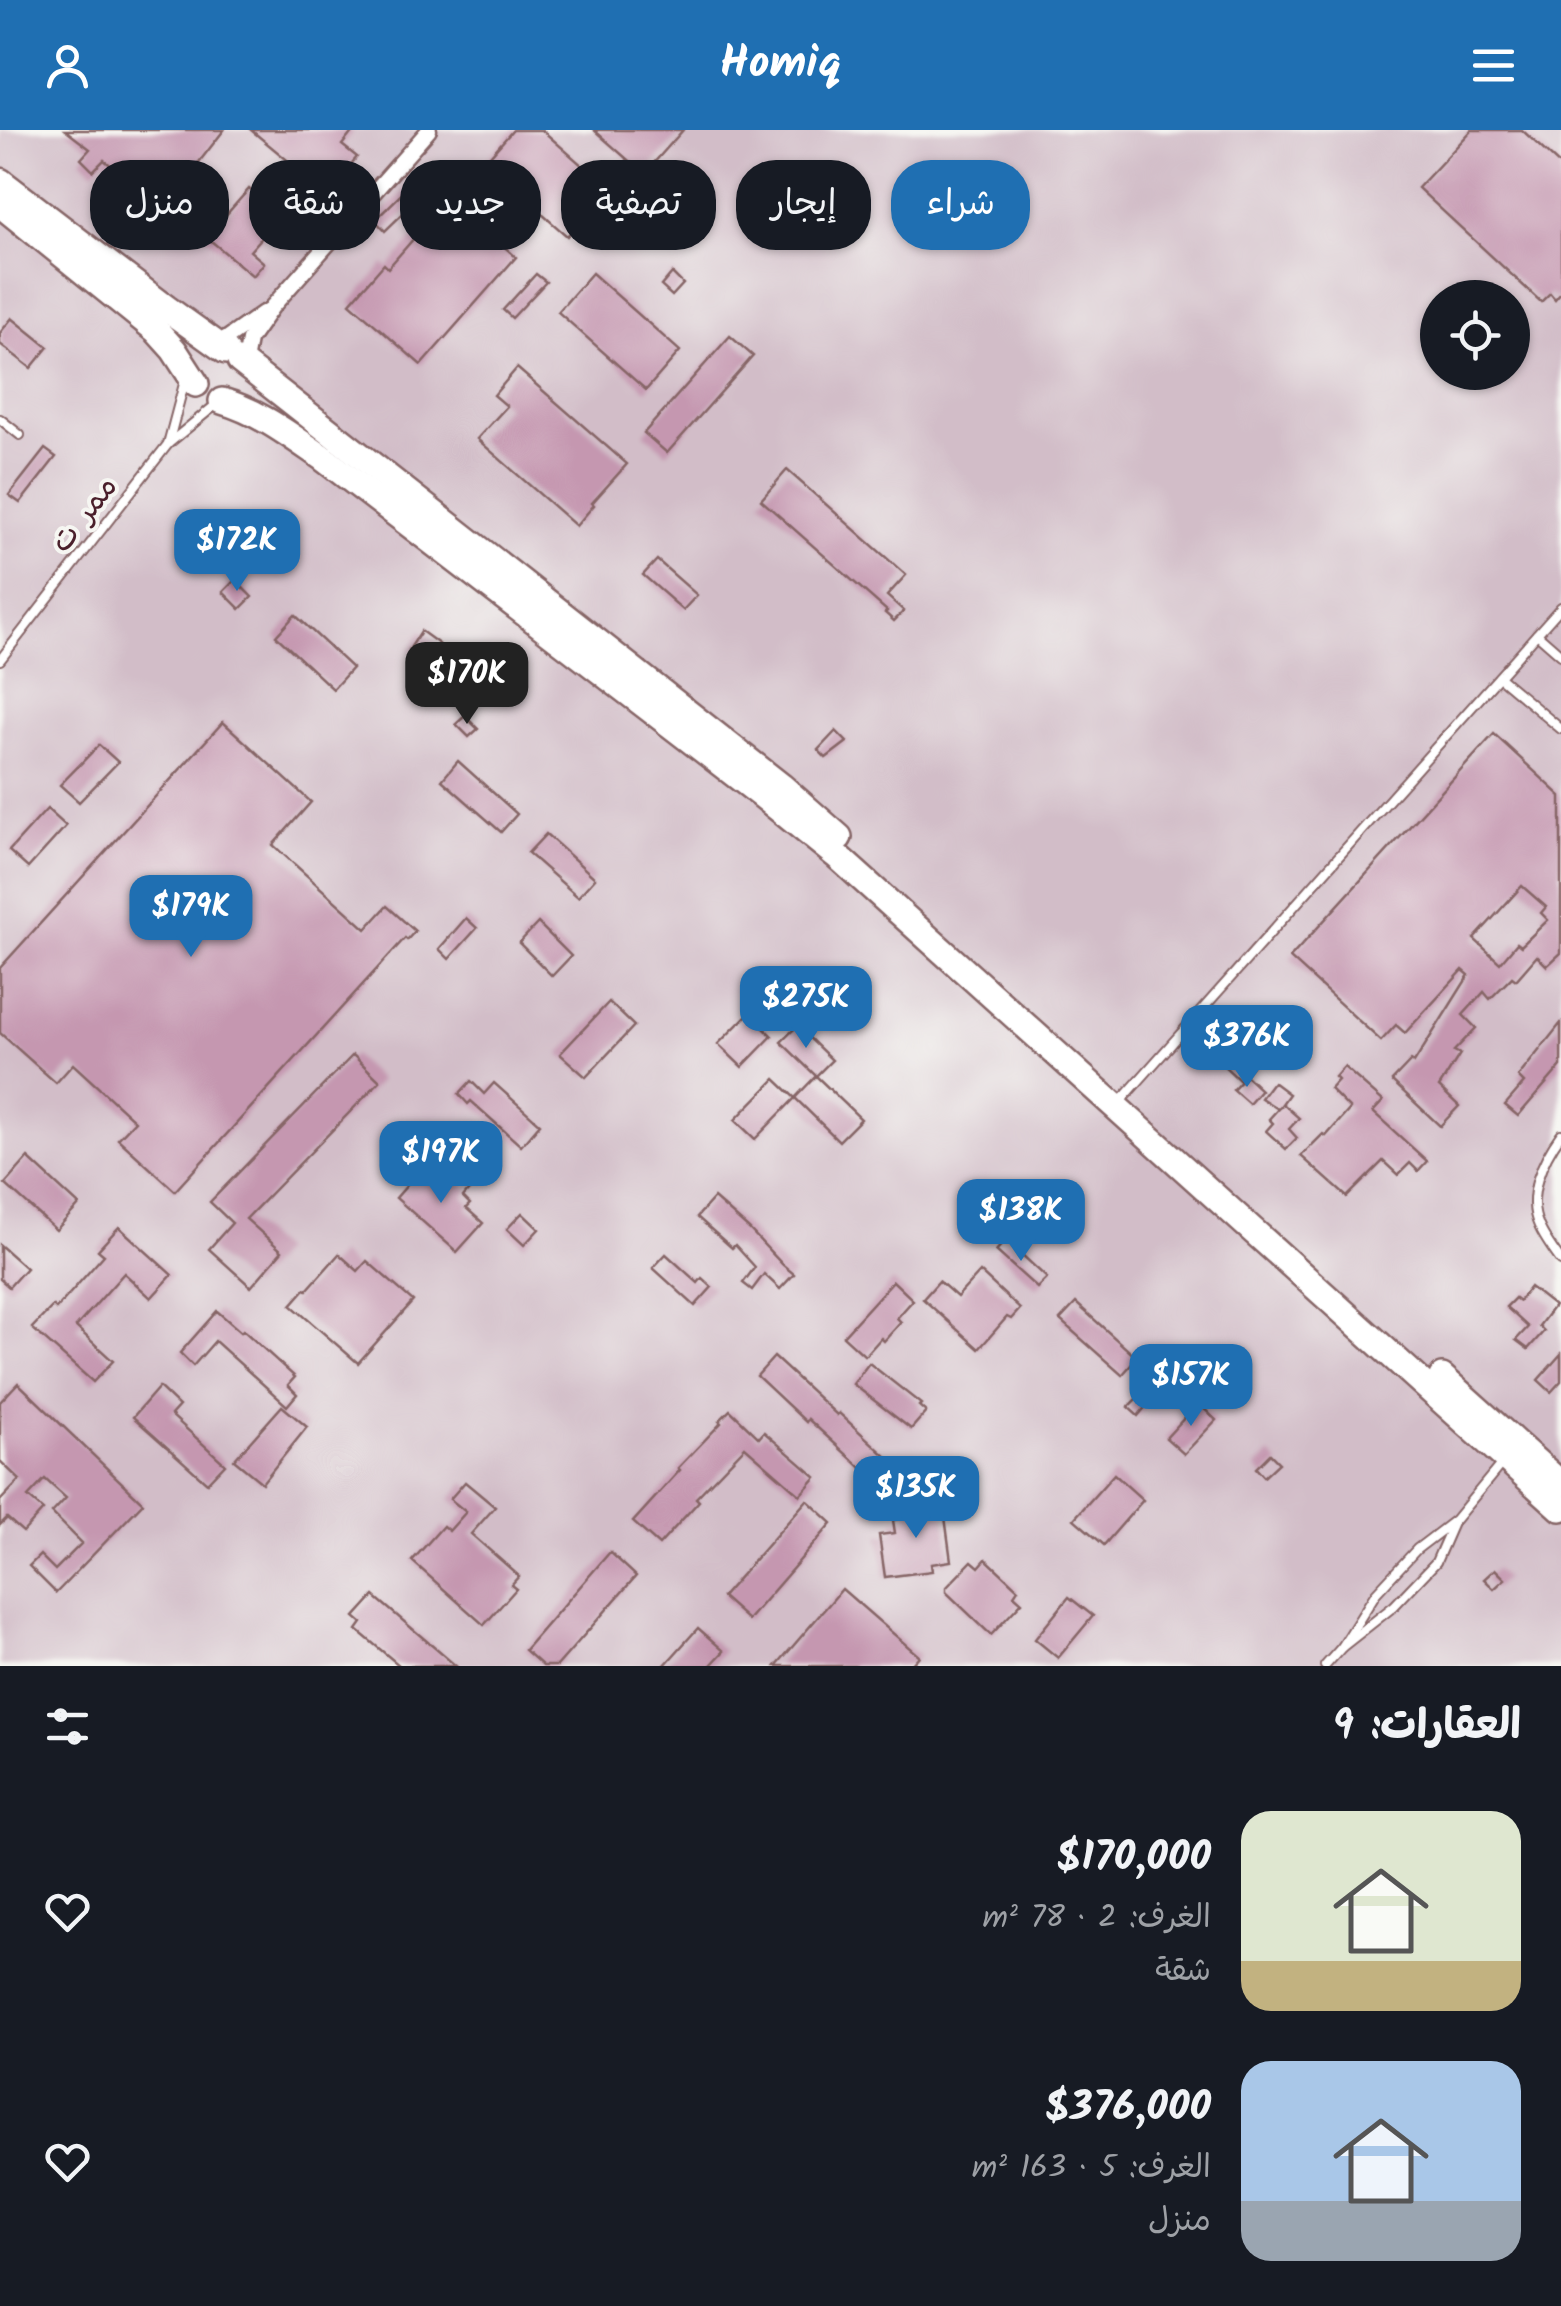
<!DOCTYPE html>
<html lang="ar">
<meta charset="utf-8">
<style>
:root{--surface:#171b24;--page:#20242c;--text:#f1f3f6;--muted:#9ea1a6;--accent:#1f6fb2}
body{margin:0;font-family:Kalam,"Playpen Sans Arabic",sans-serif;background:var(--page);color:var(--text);direction:rtl;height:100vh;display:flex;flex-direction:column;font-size:38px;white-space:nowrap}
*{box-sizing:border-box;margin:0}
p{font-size:32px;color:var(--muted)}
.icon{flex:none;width:55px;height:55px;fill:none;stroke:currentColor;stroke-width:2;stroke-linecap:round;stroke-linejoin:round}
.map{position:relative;height:1536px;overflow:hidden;direction:ltr}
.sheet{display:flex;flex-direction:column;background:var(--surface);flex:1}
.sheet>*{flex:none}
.banner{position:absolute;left:30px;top:30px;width:1000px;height:90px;direction:rtl;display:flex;gap:20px}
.controls{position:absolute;left:1420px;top:150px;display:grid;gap:20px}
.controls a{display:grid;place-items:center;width:110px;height:110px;border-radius:50%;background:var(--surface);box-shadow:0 2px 8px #0004;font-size:50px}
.price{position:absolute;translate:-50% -85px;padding:0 22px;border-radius:20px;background:var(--accent);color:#fff;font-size:32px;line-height:65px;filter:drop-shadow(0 2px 5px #0008)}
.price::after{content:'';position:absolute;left:50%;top:60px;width:30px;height:22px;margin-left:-15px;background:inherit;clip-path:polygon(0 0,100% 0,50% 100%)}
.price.on{background:#222;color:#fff}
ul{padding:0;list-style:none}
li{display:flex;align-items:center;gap:30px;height:250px;padding:0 40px}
li span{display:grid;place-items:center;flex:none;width:280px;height:200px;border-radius:30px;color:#555}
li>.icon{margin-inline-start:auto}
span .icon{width:120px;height:120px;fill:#fffc;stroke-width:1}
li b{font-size:42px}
h2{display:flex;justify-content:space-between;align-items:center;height:120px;padding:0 40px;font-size:42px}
.pill{padding:0 35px;border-radius:40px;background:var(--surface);box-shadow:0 2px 8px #0004;font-size:35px;line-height:90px}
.pill.on{background:var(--accent);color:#fff}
header{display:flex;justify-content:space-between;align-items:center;height:130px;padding:0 40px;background:var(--accent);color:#fff;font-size:45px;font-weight:700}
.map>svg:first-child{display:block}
.industrial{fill:#d2bdc8;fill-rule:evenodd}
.building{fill:#c597b0;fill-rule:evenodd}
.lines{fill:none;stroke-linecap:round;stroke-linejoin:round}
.lane-casing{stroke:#866566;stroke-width:12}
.street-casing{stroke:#866566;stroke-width:19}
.highway-casing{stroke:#866566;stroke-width:30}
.lane{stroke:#fff;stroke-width:8}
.street{stroke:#fff;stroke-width:14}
.highway{stroke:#fff;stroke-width:25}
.labels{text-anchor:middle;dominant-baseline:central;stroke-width:8;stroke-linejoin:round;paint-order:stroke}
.street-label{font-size:30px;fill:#4a1f2b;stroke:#f6f6f2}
</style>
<header><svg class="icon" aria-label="menu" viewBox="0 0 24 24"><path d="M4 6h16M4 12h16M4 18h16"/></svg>Homiq<svg class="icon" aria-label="person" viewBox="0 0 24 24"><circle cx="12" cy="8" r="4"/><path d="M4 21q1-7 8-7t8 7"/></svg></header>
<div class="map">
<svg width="1561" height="1536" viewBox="0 0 1561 1536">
<rect width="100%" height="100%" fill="#f6f6f2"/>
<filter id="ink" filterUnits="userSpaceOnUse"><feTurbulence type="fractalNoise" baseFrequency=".01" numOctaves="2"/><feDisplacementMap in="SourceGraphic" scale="20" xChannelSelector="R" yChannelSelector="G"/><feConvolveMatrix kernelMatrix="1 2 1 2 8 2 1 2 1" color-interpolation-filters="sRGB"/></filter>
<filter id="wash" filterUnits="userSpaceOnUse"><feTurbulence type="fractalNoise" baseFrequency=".0048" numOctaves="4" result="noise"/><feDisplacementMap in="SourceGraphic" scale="40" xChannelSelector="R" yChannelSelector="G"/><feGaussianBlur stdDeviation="2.25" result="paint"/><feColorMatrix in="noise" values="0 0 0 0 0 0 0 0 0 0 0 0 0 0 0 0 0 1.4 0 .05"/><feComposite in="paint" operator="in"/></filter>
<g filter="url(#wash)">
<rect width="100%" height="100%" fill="#f4e7d4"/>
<!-- industrial -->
<path class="industrial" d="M0,0H1561V1536H0ZM1438,168H1512V242H1438Z"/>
<g id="blocks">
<!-- building -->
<g class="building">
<path d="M65,0H224L164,77L104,30L93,41L81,29L90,19Z"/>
<path d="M251,0H354L342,15L357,27L327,63Z"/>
<path d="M513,0H542L609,59L567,106L484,33Z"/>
<path d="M594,0H683L644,44Z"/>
<path d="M1472,0H1522L1561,36V162L1555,169L1550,163L1541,172L1418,58Z"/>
<path d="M433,33L439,38L416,67L418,69L385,101L375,90Z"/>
<path d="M249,59L281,86L250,121L264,133L253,146L192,95L203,81L218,94Z"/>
<path d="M449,68L516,127L421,235L350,173L384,134L388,138Z"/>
<path d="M592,143L680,221L646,260L558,182Z"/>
<path d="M672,143L683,154L672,166L661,156Z"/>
<path d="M536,144L546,152L512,188L503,180Z"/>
<path d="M12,188L48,217L31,238L0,214V203Z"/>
<path d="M730,206L753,226L667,323L644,303Z"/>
<path d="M517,238L627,334L592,373L594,375L576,396L477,309L507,276L494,265Z"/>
<path d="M45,319L56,327L20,373L9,365Z"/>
<path d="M787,340L906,445L887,466L904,481L894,491L885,483L887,481L761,370Z"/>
<path d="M273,386L296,403L287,415L264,399Z"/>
<path d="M657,430L697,465L683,480L643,445Z"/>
<path d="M235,450L252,467L240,479L223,462Z"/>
<path d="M295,485L352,538L333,559L276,506Z"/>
<path d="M421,501L439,514L427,532L409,520Z"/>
<path d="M465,586L478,599L469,607L456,594Z"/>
<path d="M223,592L311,672L273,715L366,799L387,776L415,801L407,810L405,808L175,1061L118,1009L135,991L73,934L56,953L0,903V838Z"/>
<path d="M836,601L847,612L826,628L818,620Z"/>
<path d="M1494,604L1561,666V823L1547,836L1537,826L1516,850L1512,847L1490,869L1484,862L1463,885L1476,898L1454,921L1460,924L1439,957L1459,976L1440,996L1392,951L1411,931L1414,933L1469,845L1463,840L1405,903L1396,895L1381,911L1290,828ZM1522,756L1546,777L1541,783L1548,790L1521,816L1517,813L1500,833L1474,809Z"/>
<path d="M99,615L118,632L79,672L60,655Z"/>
<path d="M458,631L517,684L501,702L442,650Z"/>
<path d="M47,679L66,696L28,738L9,721Z"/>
<path d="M546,704L595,748L578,767L528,723Z"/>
<path d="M466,788L477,798L449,829L439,819Z"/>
<path d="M538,793L571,826L552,846L519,813Z"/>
<path d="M609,872L634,896L586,947L560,924Z"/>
<path d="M749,883L772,906L742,937L718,914Z"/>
<path d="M1561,893V936L1518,986L1505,975L1524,953L1518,947Z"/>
<path d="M797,896L832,930L816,946L781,912Z"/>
<path d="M1236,922L1252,936L1240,951L1224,936Z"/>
<path d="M353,925L380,951L246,1089L282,1121L251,1157L209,1119L232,1093L210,1072Z"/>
<path d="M1344,937L1383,971L1373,982L1427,1031L1418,1041L1410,1033L1398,1045L1383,1031L1347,1067L1301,1026L1323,1004L1326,1006L1350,979L1330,959L1338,950L1335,947Z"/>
<path d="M816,946L861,989L839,1011L795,968Z"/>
<path d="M1246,946L1261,960L1249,974L1233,960Z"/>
<path d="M775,949L795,968L755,1009L735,990Z"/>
<path d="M471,951L484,964L494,953L540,994L521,1016L471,971L468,974L459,964Z"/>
<path d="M1273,952L1289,964L1279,978L1283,974L1299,988L1289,999L1297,1008L1286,1019L1266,1001L1273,993L1269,989L1278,979L1261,968Z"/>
<path d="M28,1028L79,1075L56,1100L5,1054Z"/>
<path d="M438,1033L469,1060L463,1067L470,1074L466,1078L483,1093L457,1122L396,1068L423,1037L430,1043Z"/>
<path d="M714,1068L749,1099L783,1135L794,1144L780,1159L764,1144L752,1160L743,1153L755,1137L735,1115L732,1118L697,1087Z"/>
<path d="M522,1083L539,1099L524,1115L507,1099Z"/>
<path d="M119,1097L172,1145L151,1168L124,1143L76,1197L113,1231L93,1252L32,1198L53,1176L56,1179L104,1125L98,1120Z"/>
<path d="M1006,1110L1047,1148L1037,1158L996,1121Z"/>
<path d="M0,1115L26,1138L9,1157L0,1149Z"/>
<path d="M339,1124L358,1141L367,1131L413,1171L358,1233L291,1175L305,1159L307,1160Z"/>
<path d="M666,1124L698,1153L702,1148L712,1157L695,1176L653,1138Z"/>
<path d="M980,1142L1020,1179L1011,1189L1007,1187L979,1219L923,1169L939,1151L957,1167Z"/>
<path d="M893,1151L913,1170L897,1188L901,1192L884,1211L881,1208L865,1226L843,1206Z"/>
<path d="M1530,1157L1554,1176L1539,1196L1544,1201L1528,1219L1516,1210L1528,1197L1506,1177L1515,1168L1519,1171Z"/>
<path d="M1076,1173L1137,1228L1122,1245L1060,1190Z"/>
<path d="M217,1181L241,1202L243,1200L295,1247L288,1255L297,1264L287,1276L215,1211L193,1236L180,1223Z"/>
<path d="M1561,1224V1251L1551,1262L1538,1250Z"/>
<path d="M774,1227L837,1285L839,1283L887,1327L870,1346L808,1289L806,1292L757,1246Z"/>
<path d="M869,1233L921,1274L919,1276L926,1282L911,1299L853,1254Z"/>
<path d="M18,1253L143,1373L56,1463L29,1436L40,1425L55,1440L82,1413L52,1383L66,1368L45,1349L28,1367L43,1380L23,1402L7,1388L0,1395V1371L20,1350L0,1331V1272Z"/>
<path d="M159,1257L179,1276L171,1285L225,1334L207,1353L133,1287Z"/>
<path d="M1139,1266L1148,1274L1138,1286L1128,1277Z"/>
<path d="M1198,1273L1216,1290L1184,1324L1166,1308Z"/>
<path d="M282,1276L307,1297L262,1353L234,1330Z"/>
<path d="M730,1280L759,1308L764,1302L816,1347L800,1365L745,1317L696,1368L699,1371L659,1415L633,1392L680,1340L678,1338L721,1293L719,1291Z"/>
<path d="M1270,1324L1279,1333L1264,1347L1256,1338Z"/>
<path d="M1114,1344L1143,1370L1104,1415L1074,1389Z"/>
<path d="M465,1352L495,1377L471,1404L519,1446L511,1455L516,1459L484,1495L412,1431L443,1396L449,1401L466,1382L450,1369Z"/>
<path d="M807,1370L832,1393L748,1490L722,1467Z"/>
<path d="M943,1372L951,1431L931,1434L932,1441L885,1447L879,1405L895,1403L893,1390L908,1388L906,1376Z"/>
<path d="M610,1422L636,1446L557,1536H543L525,1520Z"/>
<path d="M986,1429L1018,1459L1014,1465L1022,1472L991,1505L946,1462V1458L972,1431L979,1437Z"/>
<path d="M1495,1439L1505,1449L1494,1459L1484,1449Z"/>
<path d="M842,1459L919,1526L910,1536H776Z"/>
<path d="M374,1466L456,1536H400L357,1500L362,1493L355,1487Z"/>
<path d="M1069,1467L1093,1486L1058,1528L1035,1509Z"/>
<path d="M698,1498L724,1521L710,1536H664Z"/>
</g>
</g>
</g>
<g filter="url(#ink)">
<use href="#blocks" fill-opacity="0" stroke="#866566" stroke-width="2.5"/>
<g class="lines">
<defs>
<g id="lane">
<path d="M0,289L20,305"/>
<path d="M168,314L185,250"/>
<path d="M1537,504L1561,525"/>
<path d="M0,530L168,314L218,273"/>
<path d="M1499,547L1561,599"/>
<path d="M1118,974L1561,477"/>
<path d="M1561,1004C1543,1029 1525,1066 1539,1096C1544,1108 1553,1120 1561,1131"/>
<path d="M1342,1517L1376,1463L1417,1419L1455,1390L1502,1333"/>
<path d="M1325,1536L1342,1517L1394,1476L1436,1432L1453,1393"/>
</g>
<g id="street">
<path d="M215,217L263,183"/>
<path d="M244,237L249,210L272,177L429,0"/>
</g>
<g id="highway">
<path d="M0,51L166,178L226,221"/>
<path d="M0,74L156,200L174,220L196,254"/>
<path d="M240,231L781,656L839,707"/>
<path d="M222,271C260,282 291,306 323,328L763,666L837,726L1561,1378"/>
<path d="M1442,1247L1561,1354"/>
</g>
</defs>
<!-- lane casing -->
<use href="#lane" class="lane-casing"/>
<!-- street casing -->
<use href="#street" class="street-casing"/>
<!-- highway casing -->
<use href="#highway" class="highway-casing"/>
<!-- lane -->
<use href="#lane" class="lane"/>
<!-- street -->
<use href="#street" class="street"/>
<!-- highway -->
<use href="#highway" class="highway"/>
</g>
</g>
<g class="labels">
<!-- street labels -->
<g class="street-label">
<text transform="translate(85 385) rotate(-52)">ممر ت</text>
</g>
</g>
</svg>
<div class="controls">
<a><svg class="icon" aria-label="locate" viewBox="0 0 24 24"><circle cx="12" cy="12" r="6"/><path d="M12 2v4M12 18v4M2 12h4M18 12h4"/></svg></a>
</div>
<b class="price" style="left:237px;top:464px">$172K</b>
<b class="price on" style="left:467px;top:597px">$170K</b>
<b class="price" style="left:191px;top:830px">$179K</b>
<b class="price" style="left:806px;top:921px">$275K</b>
<b class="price" style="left:1247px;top:960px">$376K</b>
<b class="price" style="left:441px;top:1076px">$197K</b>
<b class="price" style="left:1021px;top:1134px">$138K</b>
<b class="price" style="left:1191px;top:1299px">$157K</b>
<b class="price" style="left:916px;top:1411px">$135K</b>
<div class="banner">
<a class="pill on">شراء</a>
<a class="pill">إيجار</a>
<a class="pill">تصفية</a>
<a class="pill">جديد</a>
<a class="pill">شقة</a>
<a class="pill">منزل</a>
</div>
</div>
<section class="sheet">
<h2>العقارات: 9<svg class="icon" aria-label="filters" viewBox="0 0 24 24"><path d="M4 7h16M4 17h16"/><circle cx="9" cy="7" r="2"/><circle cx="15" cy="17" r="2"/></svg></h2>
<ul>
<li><span style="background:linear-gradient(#dfe7d0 75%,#c2b280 0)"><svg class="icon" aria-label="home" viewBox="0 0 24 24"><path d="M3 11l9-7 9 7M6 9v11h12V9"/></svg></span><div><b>$170,000</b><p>الغرف: 2 · 78 m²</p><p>شقة</p></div><svg class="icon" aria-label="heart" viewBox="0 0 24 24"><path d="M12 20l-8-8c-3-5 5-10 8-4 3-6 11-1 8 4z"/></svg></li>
<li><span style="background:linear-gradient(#a9c7e8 70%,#9aa5b1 0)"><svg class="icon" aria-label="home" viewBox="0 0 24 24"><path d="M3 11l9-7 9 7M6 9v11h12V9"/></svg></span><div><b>$376,000</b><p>الغرف: 5 · 163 m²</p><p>منزل</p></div><svg class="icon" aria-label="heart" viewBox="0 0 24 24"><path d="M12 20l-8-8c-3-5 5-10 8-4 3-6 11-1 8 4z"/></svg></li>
</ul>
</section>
